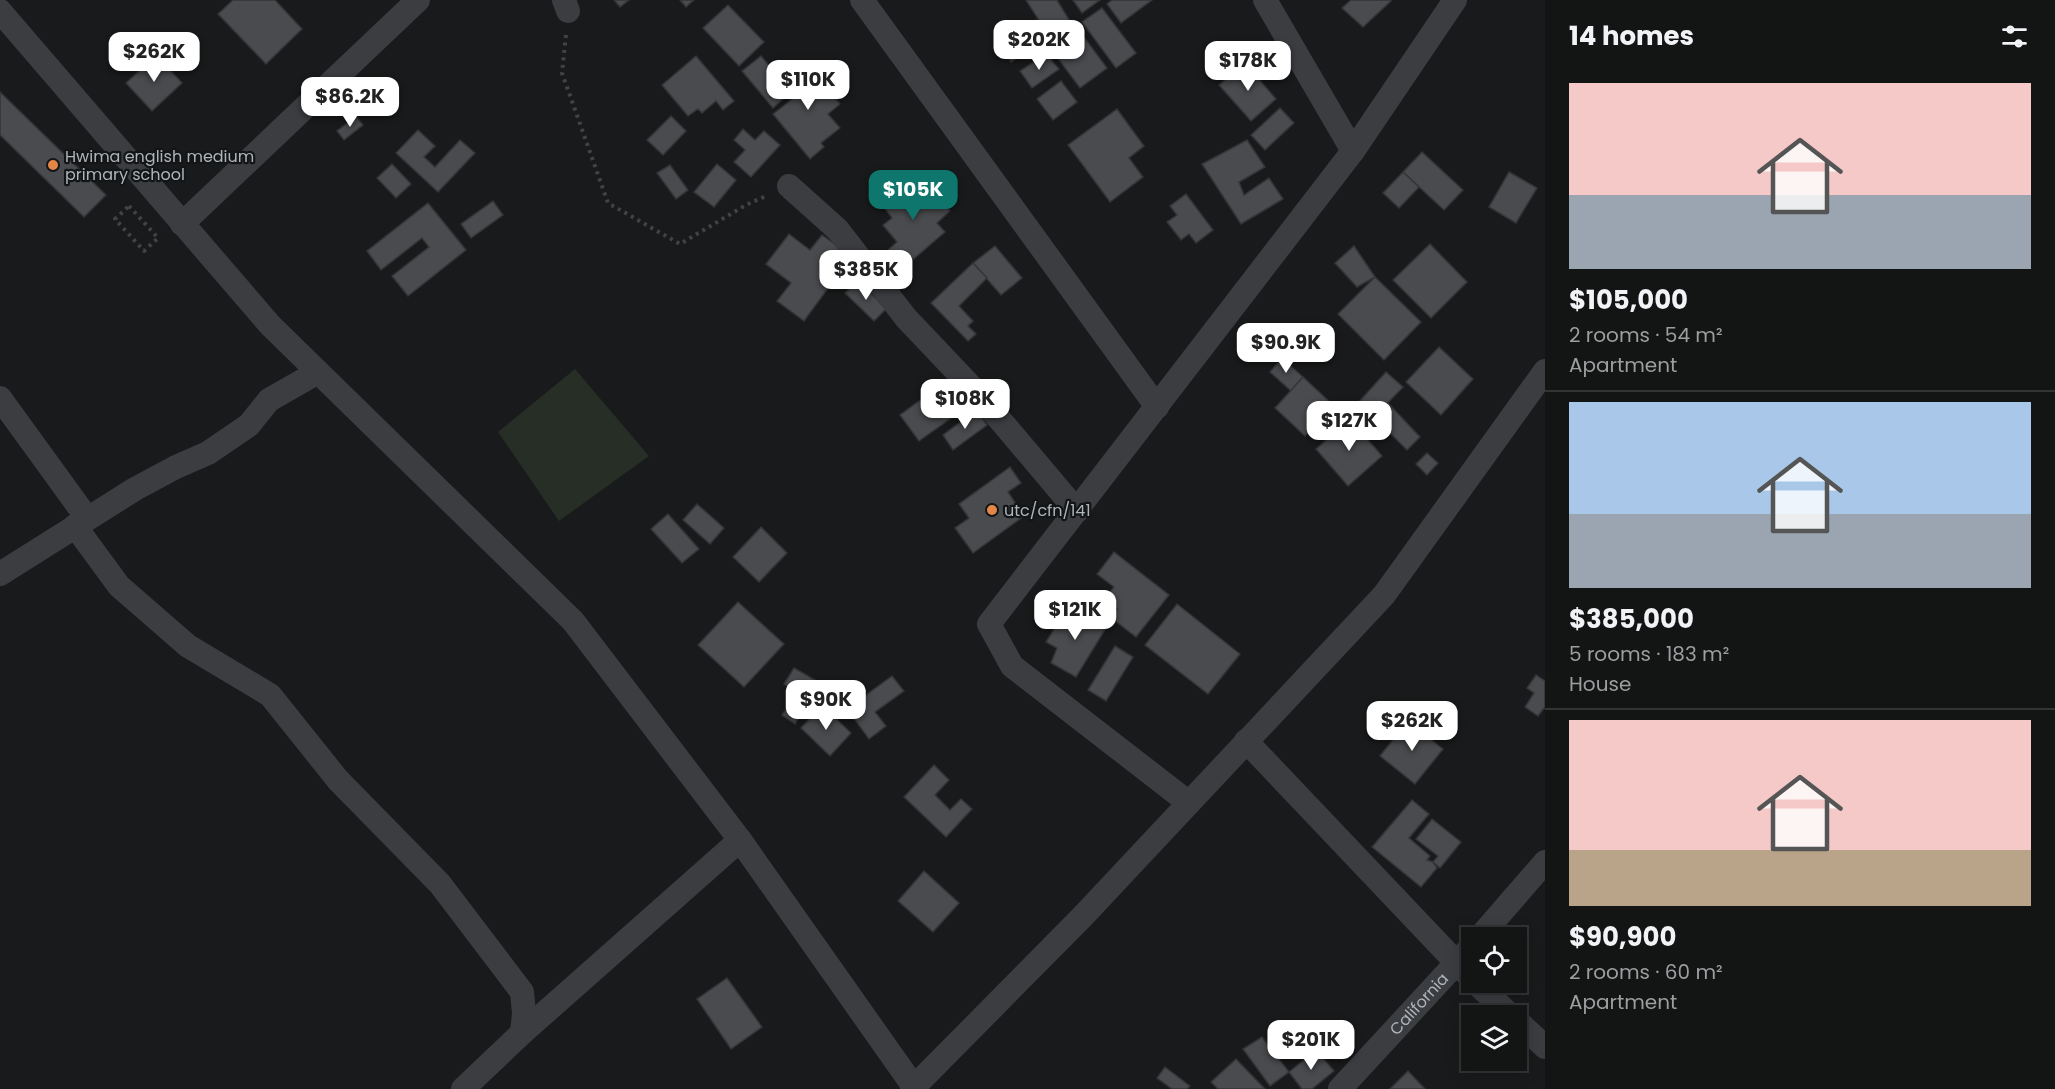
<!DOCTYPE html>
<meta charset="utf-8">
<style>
:root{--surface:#131414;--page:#202122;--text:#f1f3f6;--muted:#9d9ea0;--line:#323334;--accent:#0f766e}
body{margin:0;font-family:Poppins,sans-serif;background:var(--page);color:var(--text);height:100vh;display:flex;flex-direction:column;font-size:22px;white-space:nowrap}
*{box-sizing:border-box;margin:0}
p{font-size:20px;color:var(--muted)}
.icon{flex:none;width:33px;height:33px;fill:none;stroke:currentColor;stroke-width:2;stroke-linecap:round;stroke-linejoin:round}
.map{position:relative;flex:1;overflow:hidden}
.side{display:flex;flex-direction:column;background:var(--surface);width:510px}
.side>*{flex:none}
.buttons{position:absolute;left:1461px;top:927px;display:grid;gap:12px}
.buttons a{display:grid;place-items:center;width:66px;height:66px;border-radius:0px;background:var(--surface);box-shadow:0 3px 15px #0003,0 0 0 2px var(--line);font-size:30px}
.price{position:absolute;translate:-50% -51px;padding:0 14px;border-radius:12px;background:#fff;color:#222;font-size:20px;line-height:39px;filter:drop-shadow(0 2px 3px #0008)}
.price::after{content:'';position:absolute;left:50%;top:36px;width:18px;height:14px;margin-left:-9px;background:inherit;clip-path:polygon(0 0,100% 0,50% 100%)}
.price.active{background:var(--accent);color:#fff}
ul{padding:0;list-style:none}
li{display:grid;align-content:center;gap:12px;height:318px;padding:0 24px}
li+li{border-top:2px solid var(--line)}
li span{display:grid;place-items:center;height:186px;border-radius:0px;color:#555}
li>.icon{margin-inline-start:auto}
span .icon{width:108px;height:108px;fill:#fffc;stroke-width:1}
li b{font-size:26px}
h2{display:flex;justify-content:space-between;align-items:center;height:72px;padding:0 24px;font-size:26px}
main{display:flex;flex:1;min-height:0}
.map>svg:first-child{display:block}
.green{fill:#262e26}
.building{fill:#494b4e;stroke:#343537;stroke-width:1.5}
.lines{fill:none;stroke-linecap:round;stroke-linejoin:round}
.path{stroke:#414447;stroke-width:4;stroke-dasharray:3 4.5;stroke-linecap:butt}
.street{stroke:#3b3d40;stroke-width:24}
.poi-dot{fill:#e38749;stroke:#141516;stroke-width:2}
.labels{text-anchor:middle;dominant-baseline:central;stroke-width:4.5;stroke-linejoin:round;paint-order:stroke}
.poi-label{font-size:16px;fill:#adb4ba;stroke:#141516;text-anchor:start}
.street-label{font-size:16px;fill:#adb4ba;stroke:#141516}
</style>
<main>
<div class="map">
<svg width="1545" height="1089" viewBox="0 0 1545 1089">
<rect width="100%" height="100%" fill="#191a1b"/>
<!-- green -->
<path class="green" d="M575,369L649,456L559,521L498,432Z"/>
<!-- building -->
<g class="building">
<path d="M233,0H275L302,29L266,64L218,14Z"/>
<path d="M614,0H629L620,7Z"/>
<path d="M680,0H694L686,7Z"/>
<path d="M1026,0H1057L1071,23L1049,36Z"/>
<path d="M1073,0H1100L1082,13Z"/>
<path d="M1112,0H1152L1121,23L1107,4Z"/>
<path d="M1351,0H1389L1391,1L1363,27L1342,8Z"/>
<path d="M728,5L764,42L739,66L703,28Z"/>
<path d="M1102,8L1136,53L1116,68L1082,22Z"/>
<path d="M1036,20L1048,39L1011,62L999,42Z"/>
<path d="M1078,29L1107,68L1080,88L1051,49Z"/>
<path d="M1046,54L1059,69L1032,88L1020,71Z"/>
<path d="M156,55L182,83L152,111L126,83Z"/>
<path d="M696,56L734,101L723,110L716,101L702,113L698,109L688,116L662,85Z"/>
<path d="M761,56L791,92L773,108L742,71Z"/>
<path d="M806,63L840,104L828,114L840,128L821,143L824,147L810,159L773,114L796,96L784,81Z"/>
<path d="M1245,63L1276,99L1251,121L1219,85Z"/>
<path d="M1061,81L1077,102L1053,120L1037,99Z"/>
<path d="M0,92L106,195L84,217L0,135Z"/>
<path d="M1280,108L1294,123L1265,150L1251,135Z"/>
<path d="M1117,109L1144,146L1129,158L1143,177L1110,202L1068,145Z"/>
<path d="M356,116L363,125L344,140L337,131Z"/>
<path d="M671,116L686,131L663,155L647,140Z"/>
<path d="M743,129L755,140L764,131L780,145L751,177L734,162L745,150L734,140Z"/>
<path d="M418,130L435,146L424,157L435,167L460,140L475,153L438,192L396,153Z"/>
<path d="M1247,140L1265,167L1239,182L1244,195L1269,178L1283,199L1241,224L1202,164Z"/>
<path d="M1422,152L1463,190L1444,210L1403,172Z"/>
<path d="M392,164L411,184L396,198L377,178Z"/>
<path d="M717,164L736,180L714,207L694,192Z"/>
<path d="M670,165L688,190L676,199L657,173Z"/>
<path d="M1403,172L1419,187L1399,208L1383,193Z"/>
<path d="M1509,172L1537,188L1516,223L1489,207Z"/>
<path d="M907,181L918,195L929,186L950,211L937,223L945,232L903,268L888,250L897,242L883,225L892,218L881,203Z"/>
<path d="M1186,194L1213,230L1196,243L1189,234L1181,240L1167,222L1177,215L1170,206Z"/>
<path d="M493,201L503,215L471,238L461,224Z"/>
<path d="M428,203L466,250L408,296L392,276L429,247L422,238L381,270L367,251Z"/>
<path d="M789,234L810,250L822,235L840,248L826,267L837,276L804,321L777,301L791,283L766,264Z"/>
<path d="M1430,244L1467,282L1431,318L1393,280Z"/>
<path d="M995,246L1022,278L1001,295L973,263Z"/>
<path d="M1354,246L1375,277L1357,287L1335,263Z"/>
<path d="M973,263L987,278L959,306L973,321L968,326L976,334L968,341L931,303Z"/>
<path d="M1375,277L1421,322L1384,360L1338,314Z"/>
<path d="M858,280L886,309L874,321L845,293Z"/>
<path d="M1439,347L1473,379L1441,415L1406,382Z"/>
<path d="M1282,358L1303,377L1291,391L1270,372Z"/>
<path d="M1386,372L1403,387L1374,417L1358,403Z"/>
<path d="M1303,377L1333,405L1305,436L1275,408Z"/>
<path d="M941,385L961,411L919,441L900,415Z"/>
<path d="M1388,403L1420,437L1407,450L1374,417Z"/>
<path d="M977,410L987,425L953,450L943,435Z"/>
<path d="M1350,419L1382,456L1348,486L1316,449Z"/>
<path d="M1427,453L1438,463L1427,475L1416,464Z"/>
<path d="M1010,467L1021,483L1008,492L1024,516L973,553L955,528L969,518L959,504Z"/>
<path d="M697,504L724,528L710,544L683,520Z"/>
<path d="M668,514L699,549L682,563L651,529Z"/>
<path d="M761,527L787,553L759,582L733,557Z"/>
<path d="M1114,552L1169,595L1136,637L1110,617L1117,609L1104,599L1114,587L1097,574Z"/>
<path d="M738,602L784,644L744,687L698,645Z"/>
<path d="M1177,604L1240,654L1208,694L1145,645Z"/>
<path d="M1082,609L1106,628L1076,677L1051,663L1057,648L1046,642L1064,613L1075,622Z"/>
<path d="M1115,646L1133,657L1106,701L1088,690Z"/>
<path d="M794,668L822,684L810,700L784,684Z"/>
<path d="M1536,675L1545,681V707L1538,716L1525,707L1534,693L1527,688Z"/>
<path d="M892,676L904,691L875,712L886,726L869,739L847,709Z"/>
<path d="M797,692L810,700L795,724L782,715Z"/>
<path d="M822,705L851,733L830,756L801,728Z"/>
<path d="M1408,721L1443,749L1415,784L1380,756Z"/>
<path d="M934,765L949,780L935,795L950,810L961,799L972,809L946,837L904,797Z"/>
<path d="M1412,800L1429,814L1409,838L1430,856L1427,860L1433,862L1437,868L1421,887L1372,847Z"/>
<path d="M1432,819L1461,842L1440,868L1433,862L1438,856L1416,839Z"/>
<path d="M924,871L959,903L933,932L898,901Z"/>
<path d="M727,978L762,1027L731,1049L697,999Z"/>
<path d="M1262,1037L1289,1072L1270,1086L1243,1049Z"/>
<path d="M1316,1050L1334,1071L1312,1089H1302L1289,1072Z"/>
<path d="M1236,1059L1265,1089H1218L1211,1082Z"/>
<path d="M1165,1067L1190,1086L1187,1089H1172L1157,1078Z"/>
<path d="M1408,1071L1425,1089H1390Z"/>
</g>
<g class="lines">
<!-- path -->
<g class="path">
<path d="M566,35L562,73L608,203L680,244L746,205L766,196"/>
<path d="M129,206L158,238L144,251L115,219Z"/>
</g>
<!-- street -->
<g class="street">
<path d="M564,0L568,11"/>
<path d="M862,0L1157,407"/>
<path d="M1265,0L1353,151"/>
<path d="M0,11L270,325L573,621L740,840L914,1087"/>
<path d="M789,186L838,230L906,318L980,396L1077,511"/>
<path d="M182,224L418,0"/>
<path d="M0,398L87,518"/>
<path d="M75,526L119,586L188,646L270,695L338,780L440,884L522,992L524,1013L522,1033"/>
<path d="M0,574L135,489L176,467L208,453L249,425L269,400L318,372"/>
<path d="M1246,741L1472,979"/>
<path d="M1189,803L1012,666L989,624L1353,151L1455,0"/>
<path d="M1479,938L1545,862"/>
<path d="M1475,982L1511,1016"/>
<path d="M1516,1020L1545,1047"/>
<path d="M463,1089L522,1033L740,840"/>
<path d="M912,1089L1084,915L1384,595L1545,371"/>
<path id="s1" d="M1340,1089L1472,946"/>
</g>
</g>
<!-- markers -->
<g class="poi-dot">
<circle cx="53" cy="165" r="6"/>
<circle cx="992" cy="510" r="6"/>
</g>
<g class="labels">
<!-- poi labels -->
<g class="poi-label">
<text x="65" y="156">Hwima english medium<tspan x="65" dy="18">primary school</tspan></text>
<text x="1004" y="510">utc/cfn/141</text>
</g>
<!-- street labels -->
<g class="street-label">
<text stroke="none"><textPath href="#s1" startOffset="116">California</textPath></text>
</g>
</g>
</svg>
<div class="buttons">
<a><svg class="icon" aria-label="locate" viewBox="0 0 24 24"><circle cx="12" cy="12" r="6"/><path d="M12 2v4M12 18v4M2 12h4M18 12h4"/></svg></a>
<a><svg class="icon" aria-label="layers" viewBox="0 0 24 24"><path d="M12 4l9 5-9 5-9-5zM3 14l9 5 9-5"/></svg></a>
</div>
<b class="price" style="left:1039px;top:71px">$202K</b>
<b class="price" style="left:154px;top:83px">$262K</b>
<b class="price" style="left:1248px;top:92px">$178K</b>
<b class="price" style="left:808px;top:111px">$110K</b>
<b class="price" style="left:350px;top:128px">$86.2K</b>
<b class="price active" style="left:913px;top:221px">$105K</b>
<b class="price" style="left:866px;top:301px">$385K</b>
<b class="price" style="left:1286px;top:374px">$90.9K</b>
<b class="price" style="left:965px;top:430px">$108K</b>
<b class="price" style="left:1349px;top:452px">$127K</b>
<b class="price" style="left:1075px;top:641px">$121K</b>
<b class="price" style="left:826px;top:731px">$90K</b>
<b class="price" style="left:1412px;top:752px">$262K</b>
<b class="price" style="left:1311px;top:1071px">$201K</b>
</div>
<section class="side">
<h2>14 homes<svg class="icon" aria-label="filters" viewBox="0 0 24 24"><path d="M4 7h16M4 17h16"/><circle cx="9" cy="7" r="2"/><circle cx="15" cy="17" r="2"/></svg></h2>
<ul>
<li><span style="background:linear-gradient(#f6c9c9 60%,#9aa5b1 0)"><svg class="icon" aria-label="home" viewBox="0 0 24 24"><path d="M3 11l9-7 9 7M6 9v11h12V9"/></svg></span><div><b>$105,000</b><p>2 rooms · 54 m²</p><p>Apartment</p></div></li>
<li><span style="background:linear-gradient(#a9c7e8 60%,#9aa5b1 0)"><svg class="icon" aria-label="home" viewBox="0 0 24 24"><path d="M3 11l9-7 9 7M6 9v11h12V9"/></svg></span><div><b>$385,000</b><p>5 rooms · 183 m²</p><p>House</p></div></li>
<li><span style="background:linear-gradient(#f6c9c9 70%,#b9a48a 0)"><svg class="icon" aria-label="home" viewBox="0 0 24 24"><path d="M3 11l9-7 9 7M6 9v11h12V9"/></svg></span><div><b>$90,900</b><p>2 rooms · 60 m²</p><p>Apartment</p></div></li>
</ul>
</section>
</main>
